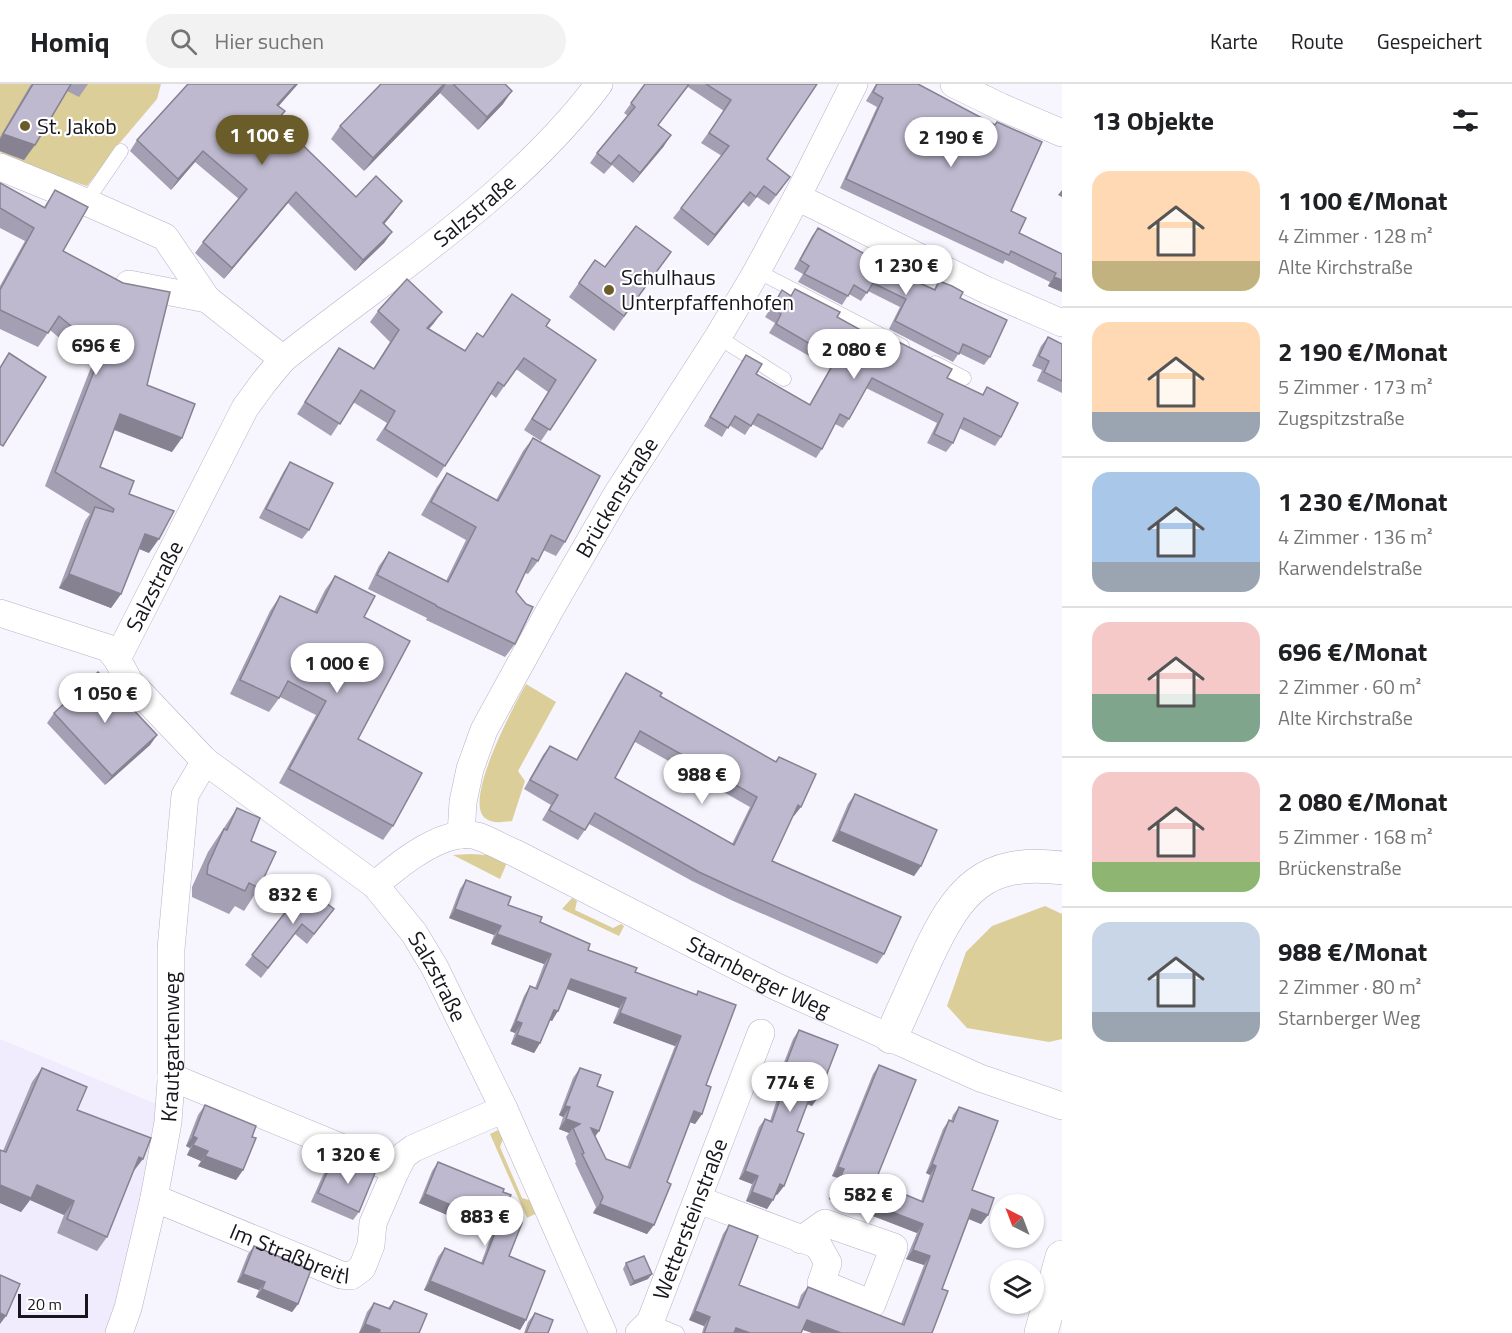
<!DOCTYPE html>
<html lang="de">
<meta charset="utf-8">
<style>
:root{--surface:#fff;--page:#f2f2f2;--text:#202124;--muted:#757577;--line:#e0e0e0;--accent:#6a5d2a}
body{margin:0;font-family:"Titillium Web",sans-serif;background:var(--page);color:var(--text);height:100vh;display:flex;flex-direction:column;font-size:22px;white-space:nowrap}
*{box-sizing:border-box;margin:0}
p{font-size:20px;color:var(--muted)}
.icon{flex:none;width:33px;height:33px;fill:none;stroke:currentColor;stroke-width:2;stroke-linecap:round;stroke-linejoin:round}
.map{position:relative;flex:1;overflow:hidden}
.drawer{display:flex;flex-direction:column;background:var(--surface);width:450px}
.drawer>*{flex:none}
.needle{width:39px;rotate:318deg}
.buttons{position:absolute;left:990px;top:1110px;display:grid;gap:12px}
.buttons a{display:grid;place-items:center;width:54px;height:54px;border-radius:50%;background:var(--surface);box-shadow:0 2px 4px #0004;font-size:30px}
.scale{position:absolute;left:18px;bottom:15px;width:70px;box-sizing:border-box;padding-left:6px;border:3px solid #18161d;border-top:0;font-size:16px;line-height:21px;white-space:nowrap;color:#18161d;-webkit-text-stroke:4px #fff;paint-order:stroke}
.price{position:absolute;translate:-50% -51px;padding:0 14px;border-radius:21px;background:#fff;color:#222;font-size:20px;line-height:39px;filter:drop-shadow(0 2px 3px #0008)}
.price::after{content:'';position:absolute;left:50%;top:36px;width:18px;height:14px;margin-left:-9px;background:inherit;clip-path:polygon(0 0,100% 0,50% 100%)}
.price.on{background:var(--accent);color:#fff}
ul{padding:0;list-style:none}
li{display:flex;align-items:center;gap:18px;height:150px;padding:0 30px}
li+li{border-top:2px solid var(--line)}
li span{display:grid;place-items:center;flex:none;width:168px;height:120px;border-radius:18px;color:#555}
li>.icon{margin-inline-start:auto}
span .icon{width:72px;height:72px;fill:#fffc;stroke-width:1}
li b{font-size:26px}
h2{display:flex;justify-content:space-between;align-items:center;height:72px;padding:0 30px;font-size:26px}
header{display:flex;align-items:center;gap:36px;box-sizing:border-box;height:84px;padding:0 30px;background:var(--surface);border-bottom:2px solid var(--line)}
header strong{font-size:28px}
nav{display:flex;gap:33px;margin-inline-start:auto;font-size:21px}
.search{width:420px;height:54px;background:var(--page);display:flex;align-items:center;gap:15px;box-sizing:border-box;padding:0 21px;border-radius:33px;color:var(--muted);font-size:22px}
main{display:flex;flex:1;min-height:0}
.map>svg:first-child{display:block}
.built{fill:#f0ebfd}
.green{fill:#dcce98}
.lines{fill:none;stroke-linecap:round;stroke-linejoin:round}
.service-casing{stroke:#b8b1c7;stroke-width:15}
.minor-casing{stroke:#b8b1c7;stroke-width:28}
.secondary-casing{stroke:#b8b1c7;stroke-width:34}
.service{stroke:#fff;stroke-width:14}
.minor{stroke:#fff;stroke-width:27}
.secondary{stroke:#fff;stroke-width:33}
.wall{fill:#a49fb2;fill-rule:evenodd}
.shaded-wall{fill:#868291}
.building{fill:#bfb9cf;stroke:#868291;stroke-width:1.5;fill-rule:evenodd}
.poi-dot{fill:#6a5d2a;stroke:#fff;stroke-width:2}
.labels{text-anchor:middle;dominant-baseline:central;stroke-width:4.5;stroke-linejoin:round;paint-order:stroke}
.poi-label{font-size:22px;fill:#18161d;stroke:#fff;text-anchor:start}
.street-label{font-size:22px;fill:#18161d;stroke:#fff}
</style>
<header>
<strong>Homiq</strong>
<div class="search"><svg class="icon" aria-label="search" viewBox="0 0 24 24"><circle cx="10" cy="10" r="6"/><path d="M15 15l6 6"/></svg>Hier suchen</div>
<nav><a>Karte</a><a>Route</a><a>Gespeichert</a></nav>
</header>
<main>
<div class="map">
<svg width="1062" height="1249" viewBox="0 0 1062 1249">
<rect width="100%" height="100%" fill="#f7f5fe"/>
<!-- built -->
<path class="built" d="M0,955L161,1022L159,1051L109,1249H0Z"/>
<!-- green -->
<g class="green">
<path d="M0,0H161L157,15L118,61L87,102L22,81L0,68Z"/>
<path d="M526,600L556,618L518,687L525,697L512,737C503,738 492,740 485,734C463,716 514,622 526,600Z"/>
<path d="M471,770L487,771L503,776L506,781L500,795L453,771Z"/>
<path d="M572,814L577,817L575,826L613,844L621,840L624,842L619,852L562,825Z"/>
<path d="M1045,822L1062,830V955L1049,958L967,944L947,922L966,868L992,842Z"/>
<path d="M498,1046L503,1055L500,1063L522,1114L532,1117L537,1129L527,1134L490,1050Z"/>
</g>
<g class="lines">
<defs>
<g id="service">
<path d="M86,118L121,67"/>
<path d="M757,187L902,262"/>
<path d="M718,253L784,295"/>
<path d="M935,279L964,294"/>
<path d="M650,1238L677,1249"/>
</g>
<g id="minor">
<path d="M954,0L1001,23L1062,49"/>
<path d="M0,83L86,118L165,153L207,215L283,275"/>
<path d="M797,113L986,206L1062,239"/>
<path d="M129,200L207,215"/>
<path id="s1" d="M0,529L108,564L117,575L129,597L205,677L375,801L414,849L435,884L504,1025L603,1249"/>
<path id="s2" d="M117,575L245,324L264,298L283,275C391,189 516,111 599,0"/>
<path id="s3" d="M461,751L463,718L470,685L484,646L551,524L617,410L718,253L757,187L797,113L854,0"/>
<path id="s4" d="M375,801C398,781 444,743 477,752C490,756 502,764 515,769L775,902L980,994L1062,1022"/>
<path d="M171,993L396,1086"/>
<path id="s5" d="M154,1114L341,1191L351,1192L362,1184L371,1161L373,1139L396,1086L404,1071L414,1064L504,1025"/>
<path d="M699,1116L818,1161L828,1179L821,1199L872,1220L894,1163L825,1139L801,1156"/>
<path id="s6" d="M119,1249L128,1224L154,1114L168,1038L171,997V865L185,711L205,677"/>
<path id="s7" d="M639,1249L650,1238L654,1228L761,949"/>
</g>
<g id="secondary">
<path d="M891,953C903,926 915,900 927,873C958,807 983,774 1062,784"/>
<path d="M1041,1249L1062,1173"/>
</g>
</defs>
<!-- service casing -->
<use href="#service" class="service-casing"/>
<!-- minor casing -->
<use href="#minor" class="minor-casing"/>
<!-- secondary casing -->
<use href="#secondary" class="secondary-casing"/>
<!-- service -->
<use href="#service" class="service"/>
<!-- minor -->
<use href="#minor" class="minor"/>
<!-- secondary -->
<use href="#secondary" class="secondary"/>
</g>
<!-- wall -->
<g class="wall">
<path d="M31,0H88L79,13L67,7L24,76L0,67V53Z"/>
<path d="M188,0H298L278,22L285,27L278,37L356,113L394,128L384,140L392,148L384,159L355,187L288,119L224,195L195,169L203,158L239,115L195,78L171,106L130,67L137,56Z"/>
<path d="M381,0H505L503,20L478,46L440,9L364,87L331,55L340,42Z"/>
<path d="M645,0H817L767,75L783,103L769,121L757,113L749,123L743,118L708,162L673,134L722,72L701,59L724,27L688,3L658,41L664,62L633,99L612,81L604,90L590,79L597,69L628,32L624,29Z"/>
<path d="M876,0H918L1011,127L1019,149L1062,170V208L1048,202L1050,198L1005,176L1003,180L840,104L877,23L866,17Z"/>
<path d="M0,99L44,123L55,106L63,167L147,301L172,368L114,346L100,383L129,410L149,469L139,465L121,510L111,524L59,504L85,437L90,430L45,402L93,278L84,275L50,246L38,263L0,245V202L25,157L0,144Z"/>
<path d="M818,144L906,193L934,205L939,197L960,214L990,273L984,281L959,269L953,278L889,245L900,223L868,207L861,217L849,210L842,221L798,198L803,190L794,185L812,152Z"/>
<path d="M595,176L605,183H660L614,247L569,213Z"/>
<path d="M795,205L837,233L883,258L887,252L947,294L982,311L987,303L1001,353L995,362L959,344L953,359L946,368L927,359L937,339L866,304L849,335L843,344L835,340L822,365L816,374L752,340L745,351L729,341L722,353L704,342L746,271L756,290L809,321L830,284L769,249L775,239L765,233L782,206L791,211Z"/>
<path d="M378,227L434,239L429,245L465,266L483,252L546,242L596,276L541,357L524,346L548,308L516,285L496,314L491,310L437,394L376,356L387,339L353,318L331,352L297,330L339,264L373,285L390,258L370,238Z"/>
<path d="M1048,253L1062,260V309L1037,297L1042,286L1032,282L1041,262Z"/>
<path d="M533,354L565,458L556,472L543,466L538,477L528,490L525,489L516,508L515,560L505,573L426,536L427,534L368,505L379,482L389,468L446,497L466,456L421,431L437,403L447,389L496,416L523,367Z"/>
<path d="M290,378L309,446L302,455L259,434L284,387Z"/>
<path d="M335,492L364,533L358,655L393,742L383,756L279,699L316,631L280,613L269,628L230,610L270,527L280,512L314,528L325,506Z"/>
<path d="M626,589L660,612L776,678L779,673L794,732H793L772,777L884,870L877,880L731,816L692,797L589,740L578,756L542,736L551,721L524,705L543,671L550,662L576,676L619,599ZM635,658L750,723L732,760L615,694Z"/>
<path d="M54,629L157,651L150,661L105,701L47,639Z"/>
<path d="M855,710L921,782L914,792L832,757L848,720Z"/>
<path d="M237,724L251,757L259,804L244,827L235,822L229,830L192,813V803L208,768Z"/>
<path d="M466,796L508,821L588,866L635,888L696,911L698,907L706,1001L702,1030L695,1040L690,1038L647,1150L593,1129L596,1123L575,1079L576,1078L566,1053L569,1049L559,1045L563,1033L559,1031L573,994L580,984L597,1002L595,1053L606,1075L627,1083L675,962L613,939L619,924L567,905L552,937L550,936L540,959L534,969L511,960L515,949L510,947L524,912L530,902L535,904L544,880L491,860L494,851L449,834L460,805Z"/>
<path d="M305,803L334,825L307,860L295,850L261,894L245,881Z"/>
<path d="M799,946L818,1013L812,1022L807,1020L797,1047L784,1102L777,1111L776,1110L767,1125L746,1117L752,1100L739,1095L759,1043L765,1035L770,1037L779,1009L773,1007L793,955Z"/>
<path d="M879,981L875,1098L921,1117L930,1091L926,1089L943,1045L949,1036L951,1037L953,1031L959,1023L972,1106L988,1131L981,1140L969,1135L942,1205L932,1249H812L803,1245L801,1249H702L704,1242L689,1236L723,1150L729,1141L739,1201L797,1223L801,1211L808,1203L901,1240L924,1181L906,1175L917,1149L829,1115L838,1094L832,1092L873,990Z"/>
<path d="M42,984L77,1026L133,1088L107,1153L97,1167L57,1149L64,1131L30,1116L21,1128L0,1119V1066L3,1067L32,998Z"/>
<path d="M205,1021L252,1053L243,1086L236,1096L198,1082L201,1077L187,1071L190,1064L186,1062L198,1031Z"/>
<path d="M347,1076L359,1128L353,1136L311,1118L323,1091L330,1082L340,1086Z"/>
<path d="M438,1078L503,1108L502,1131L509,1172L526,1236L520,1246L424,1206L438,1173L445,1164L481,1179L492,1150L419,1119L432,1087Z"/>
<path d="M254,1162L298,1220L292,1228L256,1213L259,1206L237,1198L248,1170Z"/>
<path d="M626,1179L648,1195L630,1202L623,1185Z"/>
<path d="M394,1217L419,1249H359L367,1228L374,1219L388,1224Z"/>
<path d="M535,1229L548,1249H524L528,1238Z"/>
</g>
<!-- shaded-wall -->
<g class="shaded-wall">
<path d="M296,0H298L270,32L277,21Z"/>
<path d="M444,0H446L440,9L364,87L373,74Z"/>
<path d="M512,7L503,20L478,46L487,33Z"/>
<path d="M3,50L35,61L24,76L0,67V55Z"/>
<path d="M671,51L664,62L633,99L640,89Z"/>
<path d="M203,67L195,78L171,106L178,95Z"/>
<path d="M1062,106V113L1058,111Z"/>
<path d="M296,108L288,119L224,195L232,184Z"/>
<path d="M750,108L743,118L708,162L715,151Z"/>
<path d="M402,117L394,128L376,150L383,139Z"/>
<path d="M392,148L384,159L355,187L363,176Z"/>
<path d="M1054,193L1062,196V208L1048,202Z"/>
<path d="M442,228L434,239L419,255L427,244Z"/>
<path d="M94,261L103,264L93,278L84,275Z"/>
<path d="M120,330L182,354L172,368L110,344Z"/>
<path d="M145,450L159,455L149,469L135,463Z"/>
<path d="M69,490L121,510L111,524L59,504Z"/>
<path d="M157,651L150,661L105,701L112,692Z"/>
<path d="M798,721L801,723L794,732L791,731Z"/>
<path d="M839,747L921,782L914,792L832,757Z"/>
<path d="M455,825L501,842L494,851L449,834Z"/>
<path d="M497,850L551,870L544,880L491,860Z"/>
<path d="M571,895L626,914L619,924L565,904Z"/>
<path d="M554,926L558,927L552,937L547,935Z"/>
<path d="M620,929L681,952L675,962L613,939Z"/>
<path d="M516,937L522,939L515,949L510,947Z"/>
<path d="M517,951L540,959L534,969L511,960Z"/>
<path d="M779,998L785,1001L779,1009L773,1007Z"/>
<path d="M811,1010L818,1013L812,1022L805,1019Z"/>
<path d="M565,1022L570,1023L563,1033L559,1031Z"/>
<path d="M694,1027L702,1030L695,1040L687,1037Z"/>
<path d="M566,1035L580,1040L573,1044L569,1049L559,1045Z"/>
<path d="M591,1044L599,1047L592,1057Z"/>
<path d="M193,1052L197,1054L190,1064L186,1062Z"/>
<path d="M193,1061L208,1067L201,1077L187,1071Z"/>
<path d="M205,1072L243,1086L236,1096L198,1082Z"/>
<path d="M139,1073L143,1075L133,1088Z"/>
<path d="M932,1080L936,1082L930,1091L926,1089Z"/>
<path d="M838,1083L844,1085L838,1094L832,1092Z"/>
<path d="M745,1087L758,1092L752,1100L739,1095Z"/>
<path d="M780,1100L784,1102L777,1111L773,1109Z"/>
<path d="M0,1101H37L74,1117L64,1131L30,1116L21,1128L0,1119Z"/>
<path d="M835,1106L923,1140L917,1149L829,1115Z"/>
<path d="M752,1108L773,1116L767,1125L746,1117Z"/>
<path d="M425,1110L498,1141L492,1150L419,1119Z"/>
<path d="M600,1120L654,1141L647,1150L593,1129Z"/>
<path d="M972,1125L988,1131L981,1140L966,1134Z"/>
<path d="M913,1166L930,1172L924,1181L906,1175Z"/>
<path d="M243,1190L265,1198L259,1206L237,1198Z"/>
<path d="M652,1190L648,1195L630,1202L634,1197Z"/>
<path d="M430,1197L526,1236L520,1246L424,1206Z"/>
<path d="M262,1205L298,1220L292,1228L256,1213Z"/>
<path d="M695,1227L710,1233L704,1242L689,1236Z"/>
<path d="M0,1229L6,1232L0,1240Z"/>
<path d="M807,1236L841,1249H812L800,1245Z"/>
<path d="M365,1240L380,1246L378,1249H359Z"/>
<path d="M736,1244L750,1249H733Z"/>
</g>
<!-- building -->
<g class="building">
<path d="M33,0H71L35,61L3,50Z"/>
<path d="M188,0H296L277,21L285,27L277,36L356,113L376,92L402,117L383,139L392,148L363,176L296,108L232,184L203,158L247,105L203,67L178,95L137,56Z"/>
<path d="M381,0H444L373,74L340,42Z"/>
<path d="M453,0H505L512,7L487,33Z"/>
<path d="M645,0H689L658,41L671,51L640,89L619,71L611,80L597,69L635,23L631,19Z"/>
<path d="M706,0H817L767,75L790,93L776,111L764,102L756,113L750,108L715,151L681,124L729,62L709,49L731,16Z"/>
<path d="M877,0H918L995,41L997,38L1042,58L1011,127L1026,134L1019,149L1062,170V196L1054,193L1056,189L1011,167L1009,171L846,95L883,14L873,8Z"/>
<path d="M0,99L45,124L55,106L88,123L63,167L123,199L170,208L147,301L195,320L182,354L120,330L100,383L134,397L129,410L174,427L159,455L145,450L121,510L69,490L95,423L113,428L114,425L55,388L103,264L94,261L59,232L48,249L0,226V206L34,144L0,124Z"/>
<path d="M636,142L671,168L624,232L579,199L595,176L605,183Z"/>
<path d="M818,144L906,193L935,206L939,197L952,202L963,208L960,214L1007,236L990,273L963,260L959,270L895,237L906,215L873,199L867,209L854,201L848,212L804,190L809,182L800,176Z"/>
<path d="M407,195L442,228L427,244L465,267L477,249L483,253L512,210L550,236L546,242L596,276L550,346L532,335L556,296L524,274L504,302L498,298L445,382L385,345L395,327L361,306L340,340L305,318L339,264L374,285L399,246L378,227Z"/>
<path d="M795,205L840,228L837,233L884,259L887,252L952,285L947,294L983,311L987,303L1018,319L1001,353L964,334L953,359L934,350L943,330L872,294L849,335L840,330L822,365L758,330L751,342L735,332L728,344L710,333L746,271L762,280L756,290L810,321L836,275L776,240L781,230L772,224L782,206L791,212Z"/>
<path d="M1048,253L1062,260V297L1044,288L1049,277L1039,272Z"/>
<path d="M9,269L46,293L3,362L0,360V284Z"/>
<path d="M533,354L600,392L565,458L551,451L538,477L532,474L516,508L526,520L533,523L515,560L436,522V521L377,491L389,468L448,498L476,443L431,418L447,389L498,417Z"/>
<path d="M290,378L333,399L309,446L266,425Z"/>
<path d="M335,492L375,512L364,533L410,557L358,655L422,689L393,742L289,685L326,617L288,597L279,614L240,596L280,512L317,529Z"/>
<path d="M98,588L157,651L112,692L54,629Z"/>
<path d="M626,589L662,609L660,612L776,678L779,673L816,690L801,723L798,721L772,777L901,833L884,870L738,806L699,788L595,729L585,746L549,726L558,711L530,696L550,662L577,676ZM640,647L757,713L734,761L615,694Z"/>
<path d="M855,710L937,746L921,782L839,747Z"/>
<path d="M237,724L260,734L251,757L276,768L259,804L249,799L245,807L207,790L208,781L224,745L227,746Z"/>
<path d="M466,796L511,813L508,821L542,833L540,838L590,860L588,866L637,884L635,888L697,911L698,907L736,921L706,1001L711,1003L702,1030L694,1027L667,1098L671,1100L654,1141L600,1120L603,1113L582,1070L584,1069L573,1044L580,1040L566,1035L570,1023L565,1022L580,984L601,991L597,1002L613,1008L599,1047L591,1044L606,1075L630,1084L681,952L620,929L626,914L571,895L558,927L554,926L540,959L517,951L522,939L516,937L530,902L537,905L551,870L497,850L501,842L455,825Z"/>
<path d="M305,803L334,825L314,850L302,840L268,884L252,871Z"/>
<path d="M799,946L838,961L818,1013L811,1010L797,1047L804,1050L784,1102L780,1100L773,1116L752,1108L758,1092L745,1087L765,1035L772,1038L785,1001L779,998Z"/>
<path d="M879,981L916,996L875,1098L923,1118L936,1082L932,1080L949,1036L953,1038L959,1023L998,1037L972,1106L994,1114L988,1131L972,1125L942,1205L948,1207L932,1249H841L807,1236L801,1249H750L736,1244L734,1249H704L710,1233L695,1227L729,1141L758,1152L739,1201L799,1224L808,1203L904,1241L930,1172L913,1166L923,1140L835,1106L844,1085L838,1083Z"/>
<path d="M42,984L87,1003L77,1026L151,1054L143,1075L139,1073L107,1153L67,1135L74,1117L37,1101L31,1114L0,1101V1066L6,1068Z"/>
<path d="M205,1021L256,1042L252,1053L256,1054L243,1086L205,1072L208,1067L193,1061L197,1054L193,1052Z"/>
<path d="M347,1076L375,1089L359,1128L318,1109L330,1082L342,1087Z"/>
<path d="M438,1078L504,1105L503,1108L511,1111L502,1131L522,1139L509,1172L545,1187L526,1236L430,1197L445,1164L483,1180L498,1141L425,1110Z"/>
<path d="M254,1162L311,1186L298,1220L262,1205L265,1198L243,1190Z"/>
<path d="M644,1172L652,1190L634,1197L626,1179Z"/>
<path d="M0,1191L20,1200L6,1232L0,1229Z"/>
<path d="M394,1217L427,1230L419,1249H379L380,1246L365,1240L374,1219L390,1225Z"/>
<path d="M535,1229L553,1236L548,1249H526Z"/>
</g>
<!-- markers -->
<g class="poi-dot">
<circle cx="25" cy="42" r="6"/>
<circle cx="609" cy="206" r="6"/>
</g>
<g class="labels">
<!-- poi labels -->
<g class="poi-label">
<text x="37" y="42">St. Jakob</text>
<text x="621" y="193">Schulhaus<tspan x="621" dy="25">Unterpfaffenhofen</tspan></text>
</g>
<!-- street labels -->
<g class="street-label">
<text stroke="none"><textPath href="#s2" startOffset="586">Salzstraße</textPath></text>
<text stroke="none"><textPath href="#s3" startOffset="376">Brückenstraße</textPath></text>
<text stroke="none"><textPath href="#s2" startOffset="82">Salzstraße</textPath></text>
<text stroke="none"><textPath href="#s4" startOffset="432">Starnberger Weg</textPath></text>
<text stroke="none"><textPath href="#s1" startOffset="585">Salzstraße</textPath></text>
<text stroke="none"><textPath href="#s6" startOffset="292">Krautgartenweg</textPath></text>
<text stroke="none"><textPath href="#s7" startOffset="126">Wettersteinstraße</textPath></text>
<text stroke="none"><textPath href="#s5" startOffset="147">Im Straßbreitl</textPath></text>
</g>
</g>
</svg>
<div class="buttons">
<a><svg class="needle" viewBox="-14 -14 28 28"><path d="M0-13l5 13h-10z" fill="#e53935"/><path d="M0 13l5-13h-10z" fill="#757577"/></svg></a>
<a><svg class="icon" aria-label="layers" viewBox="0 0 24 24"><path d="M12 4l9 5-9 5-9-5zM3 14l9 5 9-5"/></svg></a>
</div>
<div class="scale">20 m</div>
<b class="price on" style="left:262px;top:82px">1 100 €</b>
<b class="price" style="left:951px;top:84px">2 190 €</b>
<b class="price" style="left:906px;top:212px">1 230 €</b>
<b class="price" style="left:96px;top:292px">696 €</b>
<b class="price" style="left:854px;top:296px">2 080 €</b>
<b class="price" style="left:337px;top:610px">1 000 €</b>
<b class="price" style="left:105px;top:640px">1 050 €</b>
<b class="price" style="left:702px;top:721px">988 €</b>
<b class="price" style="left:293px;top:841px">832 €</b>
<b class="price" style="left:790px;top:1029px">774 €</b>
<b class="price" style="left:348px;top:1101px">1 320 €</b>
<b class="price" style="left:868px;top:1141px">582 €</b>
<b class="price" style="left:485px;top:1163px">883 €</b>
</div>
<section class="drawer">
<h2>13 Objekte<svg class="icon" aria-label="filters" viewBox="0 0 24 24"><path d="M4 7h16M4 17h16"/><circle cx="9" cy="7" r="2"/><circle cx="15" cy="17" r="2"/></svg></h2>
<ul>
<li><span style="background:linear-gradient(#ffd9b3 75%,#c2b280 0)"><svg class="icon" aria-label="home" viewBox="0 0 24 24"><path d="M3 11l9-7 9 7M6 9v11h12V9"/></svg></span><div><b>1 100 €/Monat</b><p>4 Zimmer · 128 m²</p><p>Alte Kirchstraße</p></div></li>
<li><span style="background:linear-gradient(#ffd9b3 75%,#9aa5b1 0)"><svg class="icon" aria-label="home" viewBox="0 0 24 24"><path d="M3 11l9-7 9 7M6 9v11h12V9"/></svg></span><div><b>2 190 €/Monat</b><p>5 Zimmer · 173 m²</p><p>Zugspitzstraße</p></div></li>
<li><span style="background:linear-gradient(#a9c7e8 75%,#9aa5b1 0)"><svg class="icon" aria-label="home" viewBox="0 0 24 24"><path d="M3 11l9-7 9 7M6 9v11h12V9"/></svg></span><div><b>1 230 €/Monat</b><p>4 Zimmer · 136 m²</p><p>Karwendelstraße</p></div></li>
<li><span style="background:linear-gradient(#f6c9c9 60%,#7fa58c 0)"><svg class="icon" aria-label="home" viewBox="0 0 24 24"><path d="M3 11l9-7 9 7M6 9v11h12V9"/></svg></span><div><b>696 €/Monat</b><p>2 Zimmer · 60 m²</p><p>Alte Kirchstraße</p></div></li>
<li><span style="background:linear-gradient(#f6c9c9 75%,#8fb573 0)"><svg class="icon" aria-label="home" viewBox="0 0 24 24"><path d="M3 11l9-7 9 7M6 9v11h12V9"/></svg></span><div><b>2 080 €/Monat</b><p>5 Zimmer · 168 m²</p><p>Brückenstraße</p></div></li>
<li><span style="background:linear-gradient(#c9d6e8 75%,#9aa5b1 0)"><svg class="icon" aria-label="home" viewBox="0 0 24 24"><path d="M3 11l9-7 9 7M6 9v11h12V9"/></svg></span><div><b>988 €/Monat</b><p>2 Zimmer · 80 m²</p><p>Starnberger Weg</p></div></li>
</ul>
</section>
</main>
